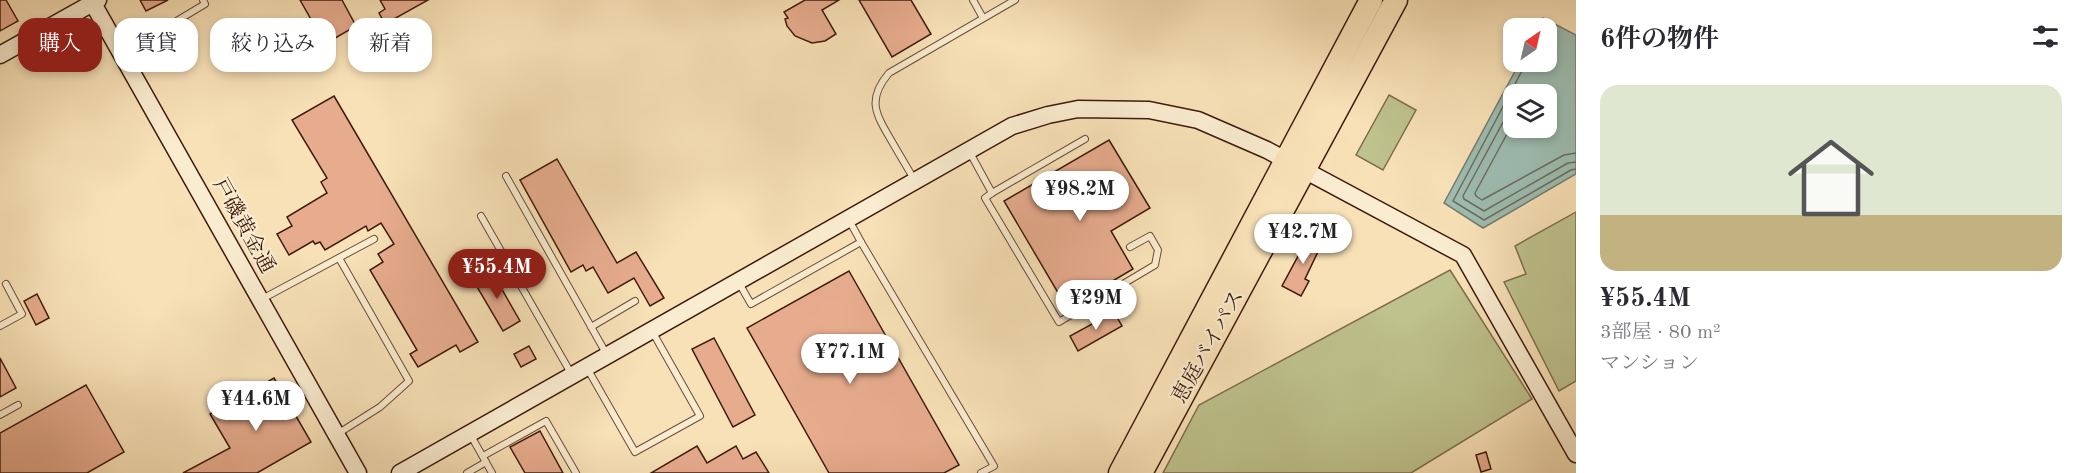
<!DOCTYPE html>
<html lang="ja">
<meta charset="utf-8">
<style>
:root{--surface:#fff;--page:#f2f2f3;--text:#2b2b33;--muted:#7c7c81;--line:#e1e1e2;--accent:#8f2418}
body{margin:0;font-family:"Old Standard TT","Noto Serif JP",serif;background:var(--page);color:var(--text);height:100vh;display:flex;flex-direction:column;font-size:22px;white-space:nowrap}
*{box-sizing:border-box;margin:0}
p{font-size:20px;color:var(--muted)}
.icon{flex:none;width:33px;height:33px;fill:none;stroke:currentColor;stroke-width:2;stroke-linecap:round;stroke-linejoin:round}
.map{position:relative;flex:1;overflow:hidden}
.panel{display:flex;flex-direction:column;background:var(--surface);width:510px}
.panel>*{flex:none}
.hud{position:absolute;left:18px;top:18px;width:570px;height:54px;display:flex;gap:12px}
.needle{width:39px;rotate:34deg}
.tools{position:absolute;left:1503px;top:18px;display:grid;gap:12px}
.tools a{display:grid;place-items:center;width:54px;height:54px;border-radius:12px;background:var(--surface);box-shadow:0 3px 9px #0003;font-size:30px}
.price{position:absolute;translate:-50% -51px;padding:0 14px;border-radius:21px;background:#fff;color:#222;font-size:20px;line-height:39px;filter:drop-shadow(0 2px 3px #0008)}
.price::after{content:'';position:absolute;left:50%;top:36px;width:18px;height:14px;margin-left:-9px;background:inherit;clip-path:polygon(0 0,100% 0,50% 100%)}
.price.active{background:var(--accent);color:#fff}
ul{padding:0;list-style:none}
li{display:grid;align-content:center;gap:12px;height:318px;padding:0 24px}
li+li{border-top:2px solid var(--line)}
li span{display:grid;place-items:center;height:186px;border-radius:18px;color:#555}
li>.icon{margin-inline-start:auto}
span .icon{width:108px;height:108px;fill:#fffc;stroke-width:1}
li b{font-size:26px}
h2{display:flex;justify-content:space-between;align-items:center;height:72px;padding:0 24px;font-size:26px}
.tag{padding:0 21px;border-radius:18px;background:var(--surface);box-shadow:0 3px 9px #0003;font-size:21px;line-height:54px}
.tag.active{background:var(--accent);color:#fff}
main{display:flex;flex:1;min-height:0}
.map>svg:first-child{display:block}
.green{fill:#bec28d;stroke:#7e6e4d;stroke-width:1.5}
.water{fill:#9dbdb1;stroke:#777c6f;stroke-width:1.5;fill-rule:evenodd}
.lines{fill:none;stroke-linecap:round;stroke-linejoin:round}
.shore{stroke:#6e6c5f;stroke-width:1.5}
.building{fill:#e7ac8e;stroke:#3e1b0d;stroke-width:1.5}
.lane-casing{stroke:#6c4c38;stroke-width:8}
.secondary-casing{stroke:#3e1b0d;stroke-width:19}
.highway-casing{stroke:#3e1b0d;stroke-width:25}
.lane{stroke:#faecd0;stroke-width:6}
.secondary{stroke:#faecd0;stroke-width:16}
.highway{stroke:#f8e1b7;stroke-width:22}
.labels{text-anchor:middle;dominant-baseline:central;stroke-width:4.5;stroke-linejoin:round;paint-order:stroke}
.street-label{font-size:21px;fill:#3e1b0d;stroke:#faecd0}
</style>
<main>
<div class="map">
<svg width="1576" height="473" viewBox="0 0 1576 473">
<rect width="100%" height="100%" fill="#f8e1b7"/>
<filter id="stains"><feTurbulence type="fractalNoise" baseFrequency=".00333" numOctaves="4"/><feColorMatrix values="0 0 0 0 .2 0 0 0 0 .09 0 0 0 0 .02 0 0 0 .5 -.17"/></filter>
<radialGradient id="worn" r=".72"><stop offset=".6" stop-color="#630" stop-opacity="0"/><stop offset="1" stop-color="#630" stop-opacity=".3"/></radialGradient>
<!-- green -->
<g class="green">
<path d="M1389,95L1416,110L1383,170L1356,155Z"/>
<path d="M1576,212V381L1559,391L1504,282L1526,274L1515,246Z"/>
<path d="M1450,270L1532,399L1411,473H1163L1199,405Z"/>
</g>
<!-- water -->
<path class="water" d="M1543,18L1576,35V174L1483,228L1444,203L1520,62H1546V28H1537ZM1514,94H1546V128H1514Z"/>
<g class="lines">
<!-- shore -->
<g class="shore">
<path d="M1525,62L1524,67L1453,201L1484,220L1571,170L1576,169"/>
<path d="M1514,102L1463,196L1464,199L1484,211L1568,163L1576,162"/>
<path d="M1514,121L1475,193L1476,196L1482,200L1564,155L1576,153"/>
</g>
</g>
<!-- building -->
<g class="building">
<path d="M0,0H6L18,21L0,31Z"/>
<path d="M140,0H168L146,11Z"/>
<path d="M300,0H342L356,26L325,44Z"/>
<path d="M380,0H428L385,24L379,13L385,9Z"/>
<path d="M805,0H839L822,10L836,34L825,41L812,43L795,36L787,26L785,19L788,18L784,12Z"/>
<path d="M859,0H911L931,34L892,57Z"/>
<path d="M334,96L478,342L460,352L456,345L418,367L410,354L417,350L370,270L383,262L378,254L394,244L381,223L368,231L366,226L325,250L320,242L315,244L313,241L289,255L277,234L292,226L287,217L327,193L321,182L327,178L292,120Z"/>
<path d="M1109,140L1150,208L1111,231L1133,269L1067,308L1004,201Z"/>
<path d="M557,159L617,263L636,252L664,298L650,306L634,278L608,293L593,267L586,271L583,265L571,272L520,180Z"/>
<path d="M1311,232L1324,239L1305,279L1309,281L1301,296L1282,286Z"/>
<path d="M491,270L520,321L503,331L473,280Z"/>
<path d="M849,271L959,465L944,473H829L747,328Z"/>
<path d="M37,294L49,318L36,325L24,301Z"/>
<path d="M1114,312L1122,326L1078,351L1070,336Z"/>
<path d="M714,338L755,415L733,427L692,349Z"/>
<path d="M529,346L536,359L521,367L514,354Z"/>
<path d="M0,358L16,388L0,397Z"/>
<path d="M274,378L311,442L257,473H183L230,448L210,414Z"/>
<path d="M86,385L124,452L87,473H0V433Z"/>
<path d="M540,431L563,473H525L510,447Z"/>
<path d="M697,446L707,463L736,446L743,459L756,452L769,473H651Z"/>
<path d="M1486,452L1491,469L1481,472L1476,455Z"/>
</g>
<g class="lines">
<defs>
<g id="lane">
<path d="M973,0L983,18"/>
<path d="M160,31L205,4L203,0"/>
<path d="M969,151L992,193L1085,139"/>
<path d="M506,176L607,355"/>
<path d="M915,181C907,167 899,154 891,140C875,113 867,99 889,73L1015,0"/>
<path d="M992,193L985,198L1059,322L1155,265L1158,250L1150,236L1130,247"/>
<path d="M481,216L572,375"/>
<path d="M861,242L994,466L981,473"/>
<path d="M739,283L751,304L861,242L849,220"/>
<path d="M262,299L374,239"/>
<path d="M0,326L22,314L6,284"/>
<path d="M591,327L635,301"/>
<path d="M587,368L635,452L700,416L652,331"/>
<path d="M0,415L18,405"/>
<path d="M339,433L380,407L409,381L339,258"/>
<path d="M470,434L492,473"/>
<path d="M483,456L546,421L576,473"/>
<path d="M467,473L486,462"/>
</g>
<g id="secondary">
<path d="M91,0L358,473"/>
<path d="M0,55L98,0"/>
<path d="M400,473L1012,126L1048,115L1078,109L1149,110L1198,120L1267,150L1463,255L1576,454"/>
</g>
<g id="highway">
<path d="M1120,473L1371,0"/>
<path d="M1141,473L1396,0"/>
</g>
</defs>
<!-- lane casing -->
<use href="#lane" class="lane-casing"/>
<!-- secondary casing -->
<use href="#secondary" class="secondary-casing"/>
<!-- highway casing -->
<use href="#highway" class="highway-casing"/>
<!-- lane -->
<use href="#lane" class="lane"/>
<!-- secondary -->
<use href="#secondary" class="secondary"/>
<!-- highway -->
<use href="#highway" class="highway"/>
</g>
<g class="labels">
<!-- street labels -->
<g class="street-label">
<text transform="translate(243 226) rotate(61)">戸磯黄金通</text>
<text transform="translate(1209 347) rotate(-61)">恵庭バイパス</text>
</g>
</g>
<rect width="100%" height="100%" filter="url(#stains)"/>
<rect width="100%" height="100%" fill="url(#worn)"/>
</svg>
<div class="tools">
<a><svg class="needle" viewBox="-14 -14 28 28"><path d="M0-13l5 13h-10z" fill="#e53935"/><path d="M0 13l5-13h-10z" fill="#7c7c81"/></svg></a>
<a><svg class="icon" aria-label="layers" viewBox="0 0 24 24"><path d="M12 4l9 5-9 5-9-5zM3 14l9 5 9-5"/></svg></a>
</div>
<b class="price" style="left:1080px;top:222px">¥98.2M</b>
<b class="price" style="left:1303px;top:265px">¥42.7M</b>
<b class="price active" style="left:497px;top:300px">¥55.4M</b>
<b class="price" style="left:1096px;top:331px">¥29M</b>
<b class="price" style="left:850px;top:385px">¥77.1M</b>
<b class="price" style="left:256px;top:432px">¥44.6M</b>
<div class="hud">
<a class="tag active">購入</a>
<a class="tag">賃貸</a>
<a class="tag">絞り込み</a>
<a class="tag">新着</a>
</div>
</div>
<section class="panel">
<h2>6件の物件<svg class="icon" aria-label="filters" viewBox="0 0 24 24"><path d="M4 7h16M4 17h16"/><circle cx="9" cy="7" r="2"/><circle cx="15" cy="17" r="2"/></svg></h2>
<ul>
<li><span style="background:linear-gradient(#dfe7d0 70%,#c2b280 0)"><svg class="icon" aria-label="home" viewBox="0 0 24 24"><path d="M3 11l9-7 9 7M6 9v11h12V9"/></svg></span><div><b>¥55.4M</b><p>3部屋 · 80 m²</p><p>マンション</p></div></li>
</ul>
</section>
</main>
